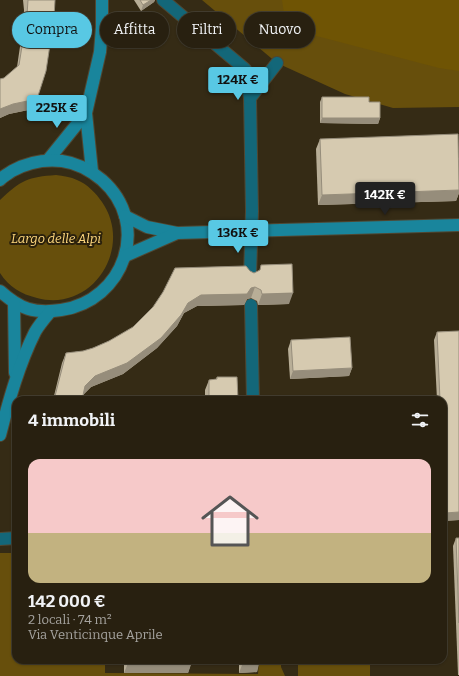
<!DOCTYPE html>
<html lang="it">
<meta charset="utf-8">
<style>
:root{--surface:#282010;--page:#342d1e;--text:#f1f3f6;--muted:#a5a39f;--line:#443e30;--accent:#58c8e4}
body{margin:0;font-family:Bitter,serif;background:var(--page);color:var(--text);height:100vh;display:flex;flex-direction:column;font-size:15px;white-space:nowrap}
*{box-sizing:border-box;margin:0}
p{font-size:13px;color:var(--muted)}
.icon{flex:none;width:22px;height:22px;fill:none;stroke:currentColor;stroke-width:2;stroke-linecap:round;stroke-linejoin:round}
.map{position:relative;flex:1;overflow:hidden}
.details{position:absolute;left:12px;top:396px;width:435px;height:268px;display:flex;flex-direction:column;background:var(--surface);border-radius:12px;box-shadow:0 1px 3px #0004,0 0 0 1px var(--line)}
.details>*{flex:none}
.top-card{position:absolute;left:12px;top:12px;width:435px;height:36px;display:flex;gap:8px}
.price{position:absolute;translate:-50% -34px;padding:0 9px;border-radius:4px;background:var(--accent);color:#111;font-size:13px;line-height:26px;filter:drop-shadow(0 1px 2px #0008)}
.price::after{content:'';position:absolute;left:50%;top:24px;width:12px;height:9px;margin-left:-6px;background:inherit;clip-path:polygon(0 0,100% 0,50% 100%)}
.price.selected{background:#222;color:#fff}
ul{padding:0;list-style:none}
li{display:grid;align-content:center;gap:8px;height:212px;padding:0 16px}
li span{display:grid;place-items:center;height:124px;border-radius:12px;color:#555}
li>.icon{margin-inline-start:auto}
span .icon{width:72px;height:72px;fill:#fffc;stroke-width:1}
li b{font-size:17px}
h2{display:flex;justify-content:space-between;align-items:center;height:48px;padding:0 16px;font-size:17px}
.chip{padding:0 14px;border-radius:18px;background:var(--surface);box-shadow:0 1px 3px #0004,0 0 0 1px var(--line);font-size:14px;line-height:36px}
.chip.selected{background:var(--accent);color:#111}
.map>svg:first-child{display:block}
.green{fill:#674f0c}
.forest{fill:#6f5404}
.lines{fill:none;stroke-linecap:round;stroke-linejoin:round}
.street-casing{stroke:#504732;stroke-width:14}
.secondary-casing{stroke:#504732;stroke-width:14}
.street{stroke:#136779;stroke-width:12}
.secondary{stroke:#19859c;stroke-width:12}
.wall{fill:#b8ae97}
.shaded-wall{fill:#968d7b}
.building{fill:#d6cab0;stroke:#968d7b}
.labels{text-anchor:middle;dominant-baseline:central;stroke-width:4;stroke-linejoin:round;paint-order:stroke}
.park-label{font-size:13px;font-style:italic;fill:#fed77d;stroke:#2b210c}
</style>
<div class="map">
<svg width="459" height="676" viewBox="0 0 459 676">
<rect width="100%" height="100%" fill="#352b15"/>
<!-- green -->
<g class="green">
<path d="M202,0H459V107L393,108L345,94L277,63Z"/>
<path d="M56,175C63,176 71,177 77,180C87,184 96,193 102,202C134,248 92,313 37,298C21,294 9,287 0,273V200C21,180 28,177 56,175Z"/>
<path d="M0,553H16V660H105V673L258,674L259,660H281V667L285,676H0Z"/>
<rect x="298" y="660" width="72" height="16"/>
</g>
<!-- forest -->
<path class="forest" d="M282,0H459V71L439,68L286,28Z"/>
<g class="lines">
<defs>
<g id="street">
<path d="M163,0L245,69L250,98L252,211L250,276"/>
<path d="M250,98L277,63"/>
<path d="M251,305L253,400"/>
<path d="M0,539L16,538"/>
</g>
<g id="secondary">
<path d="M48,160L86,113"/>
<path d="M92,171L86,113L100,52L102,27V0"/>
<path d="M0,180C3,176 8,174 12,171C28,162 44,159 62,161C77,163 90,170 102,180C152,224 124,301 61,310C34,314 20,309 0,291"/>
<path d="M125,216L147,227L177,233L459,225"/>
<path d="M125,256L177,233"/>
<path d="M14,303L15,373"/>
<path d="M0,435C9,400 19,364 35,332C39,325 45,318 50,312"/>
</g>
</defs>
<!-- street casing -->
<use href="#street" class="street-casing"/>
<!-- secondary casing -->
<use href="#secondary" class="secondary-casing"/>
<!-- street -->
<use href="#street" class="street"/>
<!-- secondary -->
<use href="#secondary" class="secondary"/>
</g>
<!-- wall -->
<g class="wall">
<path d="M23,0H55L33,109L9,114L0,118V79L4,78L17,67L23,26L24,10Z"/>
<path d="M134,0H155L154,2L141,11Z"/>
<path d="M322,97L369,102L380,118L378,124L320,123V102Z"/>
<path d="M320,139L459,158V193L456,201L318,205L316,149Z"/>
<path d="M250,271L289,304L258,305L257,301L251,298L247,299L244,305L197,306L184,313L177,326L157,348L123,374L91,387L83,395L82,400H53L62,363L66,353L83,351L93,348L109,341Z"/>
<path d="M459,331V520L443,521V400H437L434,340L437,332Z"/>
<path d="M291,340L352,368L349,376L290,379L288,349Z"/>
<path d="M217,377L238,400H205V390L209,380L216,379Z"/>
<path d="M456,538H459V675H458L453,546Z"/>
<path d="M124,660H192L188,673H124Z"/>
<path d="M239,660H259L257,672L239,673Z"/>
</g>
<!-- shaded-wall -->
<g class="shaded-wall">
<path d="M151,0H155L154,2L141,11L143,5Z"/>
<path d="M37,99L33,109L9,114L0,118V109L13,104Z"/>
<path d="M322,118H380L378,124L320,123Z"/>
<path d="M459,190V193L456,201L318,205L322,195Z"/>
<path d="M255,287L251,298L247,299L244,305L197,306L184,313L177,326L157,348L123,374L91,387L81,397L85,386L95,376L188,303L201,295L251,288Z"/>
<path d="M293,293L289,304L258,305L262,294Z"/>
<path d="M352,368L349,376L290,379L293,371Z"/>
<path d="M459,512V520L443,521V518L445,513Z"/>
<path d="M192,662L188,673H124L128,663Z"/>
<path d="M259,664L257,672L239,673L242,665Z"/>
</g>
<!-- building -->
<g class="building">
<path d="M28,0H55L54,18L46,71L37,99L13,104L0,109V79L4,78L19,65L27,15Z"/>
<path d="M140,0H151L143,5Z"/>
<path d="M322,97H369V102H380V118H322Z"/>
<path d="M458,134L459,190L322,195L320,139Z"/>
<path d="M292,264L293,293L262,294L261,290L255,287L251,288L247,294L201,295L188,303L181,315L161,338L127,363L95,376L85,386L82,400H54L66,353L83,351L93,348L109,341L133,327L153,307L163,292L175,268L246,266L250,271L254,273L260,270L261,265Z"/>
<path d="M459,331V512L445,513L443,470V400H440L437,332Z"/>
<path d="M350,337L352,368L293,371L291,340Z"/>
<path d="M217,377H237L238,400H209V380L217,379Z"/>
<path d="M456,538H459V623Z"/>
<path d="M128,660H192V662L128,663Z"/>
<path d="M242,660H259V664L242,665Z"/>
</g>
<g class="labels">
<!-- park labels -->
<g class="park-label">
<text x="56" y="238">Largo delle Alpi</text>
</g>
</g>
</svg>
<b class="price" style="left:238px;top:101px">124K €</b>
<b class="price" style="left:57px;top:129px">225K €</b>
<b class="price selected" style="left:385px;top:216px">142K €</b>
<b class="price" style="left:238px;top:254px">136K €</b>
<div class="top-card">
<a class="chip selected">Compra</a>
<a class="chip">Affitta</a>
<a class="chip">Filtri</a>
<a class="chip">Nuovo</a>
</div>
<section class="details">
<h2>4 immobili<svg class="icon" aria-label="filters" viewBox="0 0 24 24"><path d="M4 7h16M4 17h16"/><circle cx="9" cy="7" r="2"/><circle cx="15" cy="17" r="2"/></svg></h2>
<ul>
<li><span style="background:linear-gradient(#f6c9c9 60%,#c2b280 0)"><svg class="icon" aria-label="home" viewBox="0 0 24 24"><path d="M3 11l9-7 9 7M6 9v11h12V9"/></svg></span><div><b>142 000 €</b><p>2 locali · 74 m²</p><p>Via Venticinque Aprile</p></div></li>
</ul>
</section>
</div>
